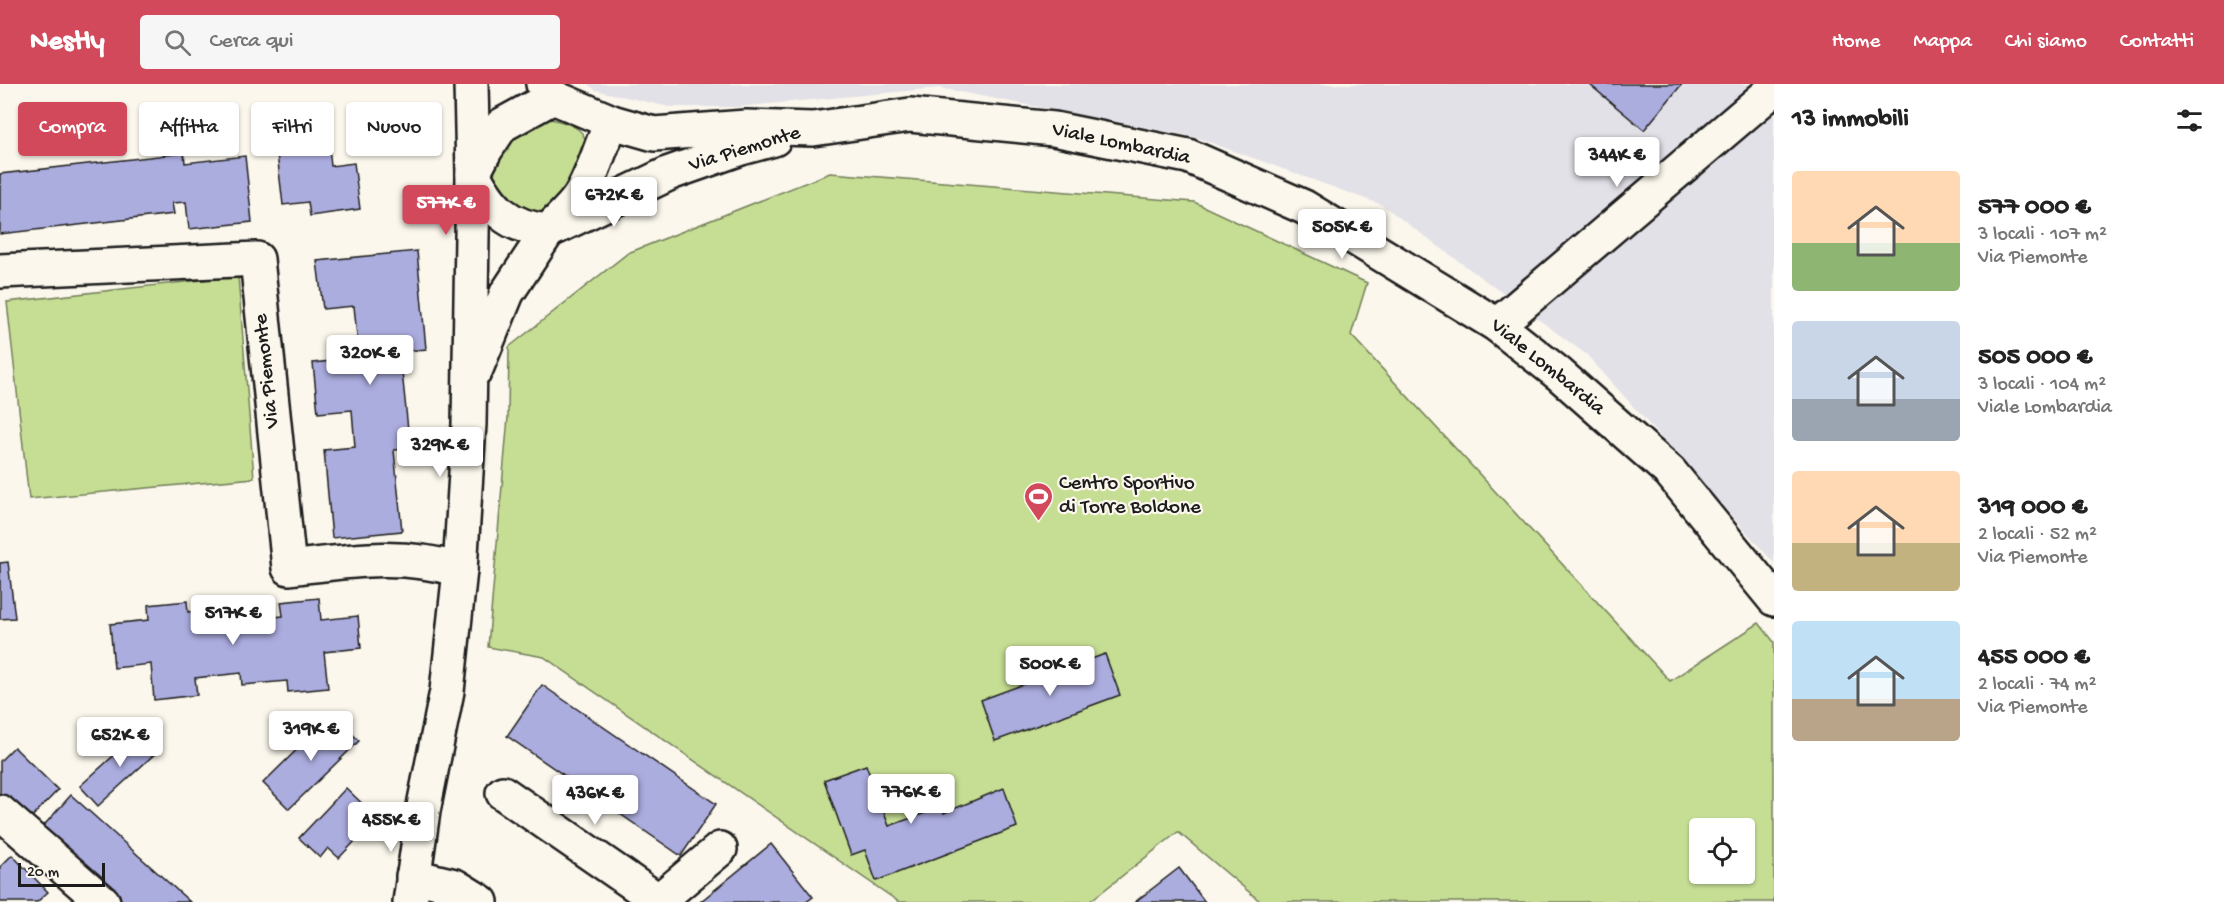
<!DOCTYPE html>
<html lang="it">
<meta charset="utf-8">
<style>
:root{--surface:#fff;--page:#f6f6f6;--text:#222;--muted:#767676;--accent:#d1495b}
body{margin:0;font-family:"Gochi Hand",sans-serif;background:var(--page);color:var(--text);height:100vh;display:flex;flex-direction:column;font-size:22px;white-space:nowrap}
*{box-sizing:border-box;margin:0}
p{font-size:20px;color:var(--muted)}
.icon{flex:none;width:33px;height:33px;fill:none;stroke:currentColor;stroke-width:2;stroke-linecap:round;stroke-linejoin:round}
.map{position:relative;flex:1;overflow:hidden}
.panel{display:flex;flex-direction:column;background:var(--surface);width:450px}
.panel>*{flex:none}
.banner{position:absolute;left:18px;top:18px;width:570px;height:54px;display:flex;gap:12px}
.tools{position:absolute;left:1689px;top:734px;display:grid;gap:12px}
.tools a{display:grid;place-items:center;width:66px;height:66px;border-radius:6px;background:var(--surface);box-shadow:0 2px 4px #0004;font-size:30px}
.scale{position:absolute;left:18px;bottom:15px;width:87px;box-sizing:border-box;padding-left:6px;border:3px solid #1c1c1c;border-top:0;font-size:16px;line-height:21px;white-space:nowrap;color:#1c1c1c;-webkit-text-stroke:4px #fbf7ec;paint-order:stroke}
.price{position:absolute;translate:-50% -51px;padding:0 14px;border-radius:6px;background:#fff;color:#222;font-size:20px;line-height:39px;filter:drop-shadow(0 2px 3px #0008)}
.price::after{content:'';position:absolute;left:50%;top:36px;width:18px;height:14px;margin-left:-9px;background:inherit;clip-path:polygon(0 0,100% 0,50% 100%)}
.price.selected{background:var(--accent);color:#fff}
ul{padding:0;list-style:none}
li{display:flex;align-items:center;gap:18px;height:150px;padding:0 18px}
li span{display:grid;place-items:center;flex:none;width:168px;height:120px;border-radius:6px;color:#555}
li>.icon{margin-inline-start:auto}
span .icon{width:72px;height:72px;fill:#fffc;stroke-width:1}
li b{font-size:26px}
h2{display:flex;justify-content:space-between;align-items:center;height:72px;padding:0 18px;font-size:26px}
.chip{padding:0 21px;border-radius:6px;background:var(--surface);box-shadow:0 2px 4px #0004;font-size:21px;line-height:54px}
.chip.selected{background:var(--accent);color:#fff}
header{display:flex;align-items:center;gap:36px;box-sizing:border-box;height:84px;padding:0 30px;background:var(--accent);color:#fff}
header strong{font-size:28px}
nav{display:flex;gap:33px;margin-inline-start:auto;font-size:21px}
.search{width:420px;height:54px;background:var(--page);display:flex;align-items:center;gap:15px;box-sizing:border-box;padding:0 21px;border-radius:6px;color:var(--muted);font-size:22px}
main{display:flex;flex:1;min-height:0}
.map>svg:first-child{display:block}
.built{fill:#e3e1e8}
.green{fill:#c6de94;stroke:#717d58;stroke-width:1.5;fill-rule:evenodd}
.building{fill:#acaddf;stroke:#1c1c1c;stroke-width:1.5}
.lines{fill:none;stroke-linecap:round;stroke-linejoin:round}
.minor-casing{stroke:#1c1c1c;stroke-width:38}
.minor{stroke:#fbf7ec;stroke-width:33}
.labels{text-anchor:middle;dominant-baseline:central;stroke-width:4.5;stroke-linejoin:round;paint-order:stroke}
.street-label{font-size:21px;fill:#1c1c1c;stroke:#fbf7ec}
.poi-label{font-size:21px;fill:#1c1c1c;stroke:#fbf7ec;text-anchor:start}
</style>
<header>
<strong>Nestly</strong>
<div class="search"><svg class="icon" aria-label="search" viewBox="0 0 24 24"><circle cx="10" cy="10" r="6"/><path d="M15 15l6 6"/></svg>Cerca qui</div>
<nav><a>Home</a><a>Mappa</a><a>Chi siamo</a><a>Contatti</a></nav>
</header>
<main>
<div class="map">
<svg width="1774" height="818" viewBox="0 0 1774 818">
<rect width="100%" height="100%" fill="#fbf7ec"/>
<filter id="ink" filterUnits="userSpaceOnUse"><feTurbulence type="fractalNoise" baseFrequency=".0167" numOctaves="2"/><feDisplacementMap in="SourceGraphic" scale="12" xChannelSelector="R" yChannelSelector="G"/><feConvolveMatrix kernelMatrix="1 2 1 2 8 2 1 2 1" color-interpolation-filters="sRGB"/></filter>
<g filter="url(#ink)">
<!-- built -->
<path class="built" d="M588,0H1774V479L1587,271L1382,121L1195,53L939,4L736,23H669L595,6Z"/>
<!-- green -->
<g class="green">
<path d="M547,34C572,40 592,44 585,75L545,135L518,127L493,98L491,86L508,55Z"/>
<path d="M830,89L1194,118L1367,199L1351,251L1670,597L1759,539L1774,558V818H1261L1178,748L1089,818H899L544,573L488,563L508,333L509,263L628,169ZM1700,744H1744V789H1700Z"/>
<path d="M238,192L254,394L29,415L7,218Z"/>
</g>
<!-- building -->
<g class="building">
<path d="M1589,0H1682L1644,46Z"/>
<path d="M392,45H412L414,66H395Z"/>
<path d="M328,55L331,82L354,79L360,125L310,132L308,118L283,121L276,61Z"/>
<path d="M184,69L185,79L245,72L252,138L189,145L186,118L172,119L174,130L0,150V90Z"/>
<path d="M417,167L426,265L400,268L410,365L394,366L402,447L332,454L324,366L355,363L352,326L318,329L313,279L359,274L354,222L323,225L317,177Z"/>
<path d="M8,478L15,534L0,535V479Z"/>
<path d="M319,514L321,536L358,532L361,564L324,568L328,604L288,608L287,597L242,601L241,589L195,594L197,611L154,616L151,580L114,584L110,540L149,536L148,521L187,517L188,528L229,524L231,537L283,532L281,518Z"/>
<path d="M1105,570L1120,611L995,657L981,616Z"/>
<path d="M542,601L716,720L681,772L507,652Z"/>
<path d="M333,630L359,657L289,725L263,699Z"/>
<path d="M142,646L159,666L98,722L80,702Z"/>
<path d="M14,663L58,706L27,738L0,711V677Z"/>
<path d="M866,681L889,742L942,723L944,729L1004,704L1017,743L876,797L865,766L851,771L824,696Z"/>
<path d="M346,704L377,734L339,774L328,764L320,774L299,754Z"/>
<path d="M71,711L190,818H118L39,747Z"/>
<path d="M771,760L813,813L806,818H700Z"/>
<path d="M12,771L48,808L37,818H0V783Z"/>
<path d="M1179,784L1205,818H1135Z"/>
</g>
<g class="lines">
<defs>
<g id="minor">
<path d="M543,0L553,13L612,38L654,50L746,43L813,45L910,31L1054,45L1188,72L1304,123L1497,241L1559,290L1670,388L1774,515"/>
<path d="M553,13L502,41L486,65L473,90C491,124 507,143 548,147C558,136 572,125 580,112C594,89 600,62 612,38"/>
<path d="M0,187L257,175L289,484C349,477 401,468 460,486"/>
<path d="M1497,241L1774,5"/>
<path d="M476,285L507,209L548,147L670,89L741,64L774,55"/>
<path d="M503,709L659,817"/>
<path d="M0,728L103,818"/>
<path d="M413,792L455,802L481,818"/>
<path d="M410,818L423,727L447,607L460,486L469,340L473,90L471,0"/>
<path d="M657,818L720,765"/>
</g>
</defs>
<!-- minor casing -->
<use href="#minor" class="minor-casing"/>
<!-- minor -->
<use href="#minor" class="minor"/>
</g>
</g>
<!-- icons -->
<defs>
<symbol id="stadium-pin" viewBox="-11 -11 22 30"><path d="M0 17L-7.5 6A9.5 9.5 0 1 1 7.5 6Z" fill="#d1495b" stroke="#fbf7ec"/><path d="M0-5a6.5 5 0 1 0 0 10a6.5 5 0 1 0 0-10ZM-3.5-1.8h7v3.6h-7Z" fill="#fff"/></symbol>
</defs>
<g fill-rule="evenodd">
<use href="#stadium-pin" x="1022" y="396" width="33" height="45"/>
</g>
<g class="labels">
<!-- street labels -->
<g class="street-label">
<text transform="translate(1121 61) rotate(12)">Viale Lombardia</text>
<text transform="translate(745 66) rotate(-17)">Via Piemonte</text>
<text transform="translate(1547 284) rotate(39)">Viale Lombardia</text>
<text transform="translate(268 287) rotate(-96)">Via Piemonte</text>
</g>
<!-- poi labels -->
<g class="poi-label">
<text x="1059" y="400">Centro Sportivo<tspan x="1059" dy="24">di Torre Boldone</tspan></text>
</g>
</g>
</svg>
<div class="tools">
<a><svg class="icon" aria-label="locate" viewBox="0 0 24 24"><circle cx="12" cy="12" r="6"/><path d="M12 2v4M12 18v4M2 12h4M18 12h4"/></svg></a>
</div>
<div class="scale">20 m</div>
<b class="price" style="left:1617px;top:104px">344K €</b>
<b class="price" style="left:614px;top:144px">672K €</b>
<b class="price selected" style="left:446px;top:152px">577K €</b>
<b class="price" style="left:1342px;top:176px">505K €</b>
<b class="price" style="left:370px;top:302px">320K €</b>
<b class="price" style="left:440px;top:394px">329K €</b>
<b class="price" style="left:233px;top:562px">517K €</b>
<b class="price" style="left:1050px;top:613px">500K €</b>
<b class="price" style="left:311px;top:678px">319K €</b>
<b class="price" style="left:120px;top:684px">652K €</b>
<b class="price" style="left:911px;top:741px">776K €</b>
<b class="price" style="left:595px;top:742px">436K €</b>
<b class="price" style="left:391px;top:769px">455K €</b>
<div class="banner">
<a class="chip selected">Compra</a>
<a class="chip">Affitta</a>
<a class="chip">Filtri</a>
<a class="chip">Nuovo</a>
</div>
</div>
<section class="panel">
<h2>13 immobili<svg class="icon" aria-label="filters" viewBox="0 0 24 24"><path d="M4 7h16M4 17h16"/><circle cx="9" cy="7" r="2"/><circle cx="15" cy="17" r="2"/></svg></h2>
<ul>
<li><span style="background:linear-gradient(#ffd9b3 60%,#8fb573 0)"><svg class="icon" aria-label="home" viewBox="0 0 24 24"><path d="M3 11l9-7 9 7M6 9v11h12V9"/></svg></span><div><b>577 000 €</b><p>3 locali · 107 m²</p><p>Via Piemonte</p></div></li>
<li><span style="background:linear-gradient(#c9d6e8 65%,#9aa5b1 0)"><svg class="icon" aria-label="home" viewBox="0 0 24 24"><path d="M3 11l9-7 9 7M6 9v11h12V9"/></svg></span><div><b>505 000 €</b><p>3 locali · 104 m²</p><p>Viale Lombardia</p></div></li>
<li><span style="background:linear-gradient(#ffd9b3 60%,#c2b280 0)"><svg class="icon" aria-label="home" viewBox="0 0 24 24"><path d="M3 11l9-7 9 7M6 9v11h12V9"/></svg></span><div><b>319 000 €</b><p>2 locali · 52 m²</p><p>Via Piemonte</p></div></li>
<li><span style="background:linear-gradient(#bfe0f5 65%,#b9a48a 0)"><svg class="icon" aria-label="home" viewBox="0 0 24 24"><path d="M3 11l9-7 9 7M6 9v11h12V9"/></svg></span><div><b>455 000 €</b><p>2 locali · 74 m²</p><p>Via Piemonte</p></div></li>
</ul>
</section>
</main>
